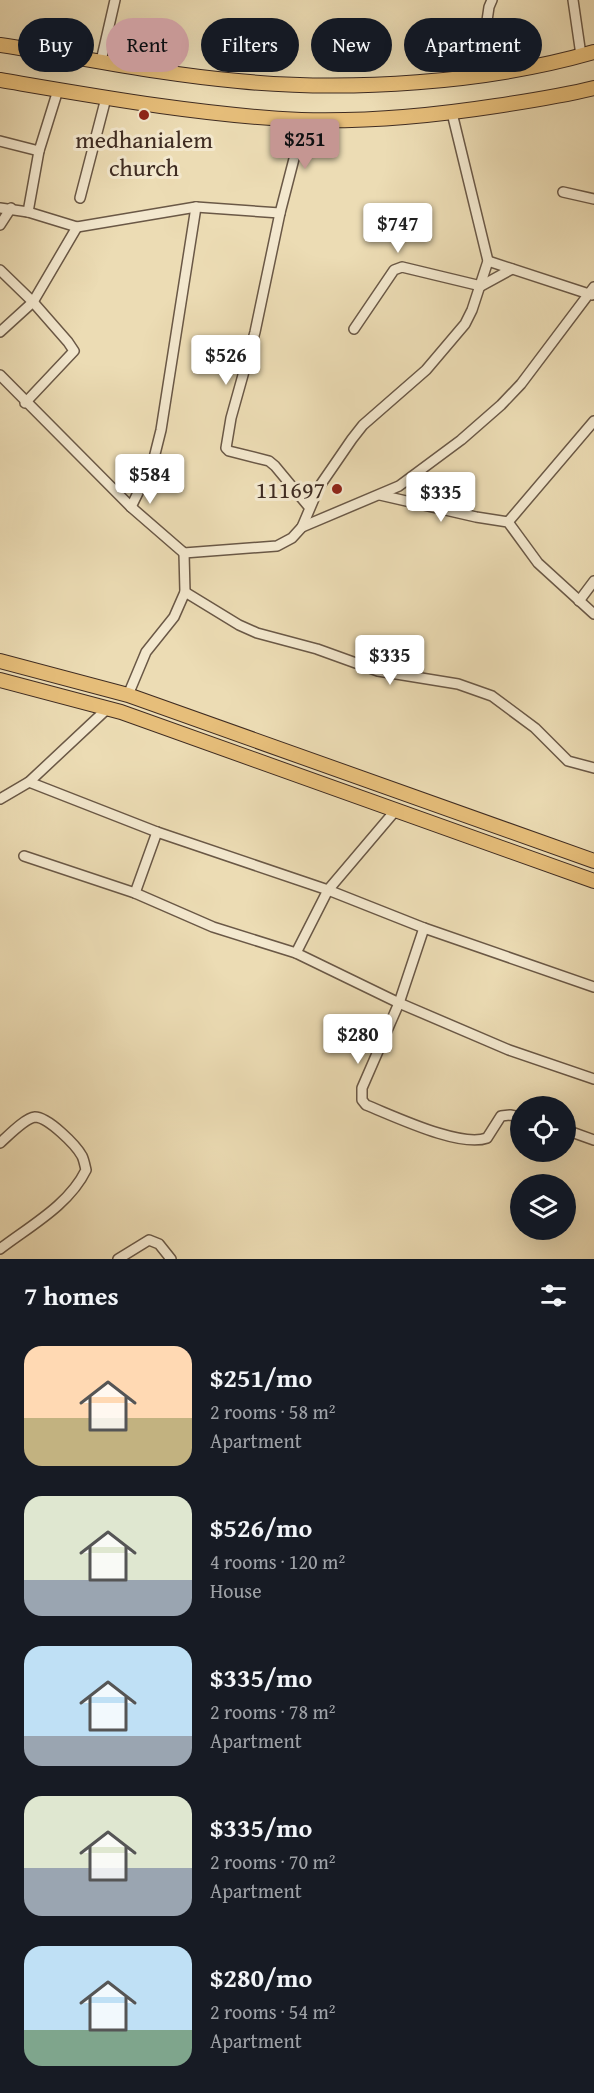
<!DOCTYPE html>
<meta charset="utf-8">
<style>
:root{--surface:#171b24;--page:#20242c;--text:#f1f3f6;--muted:#9ea1a6;--accent:#c59692}
body{margin:0;font-family:"Gentium Book Plus",serif;background:var(--page);color:var(--text);height:100vh;display:flex;flex-direction:column;font-size:22px;white-space:nowrap}
*{box-sizing:border-box;margin:0}
p{font-size:20px;color:var(--muted)}
.icon{flex:none;width:33px;height:33px;fill:none;stroke:currentColor;stroke-width:2;stroke-linecap:round;stroke-linejoin:round}
.map{position:relative;height:1259px;overflow:hidden}
.drawer{display:flex;flex-direction:column;background:var(--surface);flex:1}
.drawer>*{flex:none}
.banner{position:absolute;left:18px;top:18px;width:558px;height:54px;display:flex;gap:12px}
.controls{position:absolute;left:510px;top:1096px;display:grid;gap:12px}
.controls a{display:grid;place-items:center;width:66px;height:66px;border-radius:50%;background:var(--surface);box-shadow:0 6px 24px #0002;font-size:30px}
.price{position:absolute;translate:-50% -51px;padding:0 14px;border-radius:6px;background:#fff;color:#222;font-size:20px;line-height:39px;filter:drop-shadow(0 2px 3px #0008)}
.price::after{content:'';position:absolute;left:50%;top:36px;width:18px;height:14px;margin-left:-9px;background:inherit;clip-path:polygon(0 0,100% 0,50% 100%)}
.price.on{background:var(--accent);color:#111}
ul{padding:0;list-style:none}
li{display:flex;align-items:center;gap:18px;height:150px;padding:0 24px}
li span{display:grid;place-items:center;flex:none;width:168px;height:120px;border-radius:18px;color:#555}
li>.icon{margin-inline-start:auto}
span .icon{width:72px;height:72px;fill:#fffc;stroke-width:1}
li b{font-size:26px}
h2{display:flex;justify-content:space-between;align-items:center;height:72px;padding:0 24px;font-size:26px}
.pill{padding:0 21px;border-radius:27px;background:var(--surface);box-shadow:0 6px 24px #0002;font-size:21px;line-height:54px}
.pill.on{background:var(--accent);color:#111}
.map>svg:first-child{display:block}
.lines{fill:none;stroke-linecap:round;stroke-linejoin:round}
.minor-casing{stroke:#6a5846;stroke-width:12}
.primary-casing{stroke:#3f2c22;stroke-width:16}
.minor{stroke:#f3e8ce;stroke-width:9}
.primary{stroke:#e6be7a;stroke-width:14}
.poi-dot{fill:#8f2418;stroke:#f3e8ce;stroke-width:2}
.labels{text-anchor:middle;dominant-baseline:central;stroke-width:6;stroke-linejoin:round;paint-order:stroke}
.poi-label{font-size:24px;fill:#3f2c22;stroke:#f3e8ce}
</style>
<div class="map">
<svg width="594" height="1259" viewBox="0 0 594 1259">
<rect width="100%" height="100%" fill="#ecdcb4"/>
<filter id="stains"><feTurbulence type="fractalNoise" baseFrequency=".00333" numOctaves="4"/><feColorMatrix values="0 0 0 0 .2 0 0 0 0 .09 0 0 0 0 .02 0 0 0 .5 -.17"/></filter>
<radialGradient id="worn" r=".72"><stop offset=".6" stop-color="#630" stop-opacity="0"/><stop offset="1" stop-color="#630" stop-opacity=".3"/></radialGradient>
<g class="lines">
<defs>
<g id="minor">
<path d="M573,0L581,55"/>
<path d="M101,61L115,0"/>
<path d="M479,75L489,7L492,0"/>
<path d="M304,120L280,213L255,332L231,418L226,448L229,451L269,461L275,466L309,507"/>
<path d="M0,141L39,151"/>
<path d="M563,192L594,199"/>
<path d="M80,198L106,98"/>
<path d="M0,208L28,212L77,227L196,207L280,213"/>
<path d="M28,212L39,151L58,90"/>
<path d="M0,225L11,208"/>
<path d="M488,261L592,295"/>
<path d="M0,270L33,302L68,342L74,351L25,403"/>
<path d="M354,329L394,270L402,267L481,286L512,269"/>
<path d="M0,332L33,302L77,227"/>
<path d="M0,375L131,507L184,553L277,546L292,538L302,527L319,487L352,439L363,425L426,370L465,324L472,310L488,261L452,113"/>
<path d="M380,495L476,517L508,522L538,563L594,614"/>
<path d="M131,507L153,462L161,430L196,207"/>
<path d="M508,522L594,421"/>
<path d="M302,527L399,486L461,440L501,405L521,384L594,287"/>
<path d="M185,592L239,625L257,633L317,649L378,671L458,684L492,696L535,728L568,761L594,768"/>
<path d="M579,601L594,581"/>
<path d="M128,695L146,652L174,617L185,592L184,553"/>
<path d="M29,782L157,832L328,890L424,928L594,987"/>
<path d="M0,799L29,782L108,708"/>
<path d="M24,856L135,893L213,927L296,953L399,1003L509,1050L594,1079"/>
<path d="M135,893L157,832"/>
<path d="M424,928L399,1003L362,1088V1100L366,1105C394,1116 460,1148 487,1138L501,1116L510,1115L520,1117"/>
<path d="M296,953L328,890L395,811"/>
<path d="M566,1130L594,1140"/>
<path d="M0,1143C8,1136 25,1118 35,1117C48,1117 76,1145 82,1156C84,1160 85,1166 86,1170C69,1205 30,1226 0,1249"/>
<path d="M118,1259L149,1240L159,1244L171,1259"/>
</g>
<g id="primary">
<path d="M0,45C79,57 158,74 238,81C349,92 487,83 594,52"/>
<path d="M0,80C100,97 200,115 301,120C367,122 431,116 496,106C529,101 562,96 594,88"/>
<path d="M0,661L128,695L594,861"/>
<path d="M0,680L121,712L594,881"/>
</g>
</defs>
<!-- minor casing -->
<use href="#minor" class="minor-casing"/>
<!-- primary casing -->
<use href="#primary" class="primary-casing"/>
<!-- minor -->
<use href="#minor" class="minor"/>
<!-- primary -->
<use href="#primary" class="primary"/>
</g>
<!-- markers -->
<g class="poi-dot">
<circle cx="144" cy="115" r="6"/>
<circle cx="337" cy="489" r="6"/>
</g>
<g class="labels">
<!-- poi labels -->
<g class="poi-label">
<text x="144" y="139">medhanialem<tspan x="144" dy="28">church</tspan></text>
<text x="325" y="489" text-anchor="end">111697</text>
</g>
</g>
<rect width="100%" height="100%" filter="url(#stains)"/>
<rect width="100%" height="100%" fill="url(#worn)"/>
</svg>
<div class="controls">
<a><svg class="icon" aria-label="locate" viewBox="0 0 24 24"><circle cx="12" cy="12" r="6"/><path d="M12 2v4M12 18v4M2 12h4M18 12h4"/></svg></a>
<a><svg class="icon" aria-label="layers" viewBox="0 0 24 24"><path d="M12 4l9 5-9 5-9-5zM3 14l9 5 9-5"/></svg></a>
</div>
<b class="price on" style="left:305px;top:170px">$251</b>
<b class="price" style="left:398px;top:254px">$747</b>
<b class="price" style="left:226px;top:386px">$526</b>
<b class="price" style="left:150px;top:505px">$584</b>
<b class="price" style="left:441px;top:523px">$335</b>
<b class="price" style="left:390px;top:686px">$335</b>
<b class="price" style="left:358px;top:1065px">$280</b>
<div class="banner">
<a class="pill">Buy</a>
<a class="pill on">Rent</a>
<a class="pill">Filters</a>
<a class="pill">New</a>
<a class="pill">Apartment</a>
</div>
</div>
<section class="drawer">
<h2>7 homes<svg class="icon" aria-label="filters" viewBox="0 0 24 24"><path d="M4 7h16M4 17h16"/><circle cx="9" cy="7" r="2"/><circle cx="15" cy="17" r="2"/></svg></h2>
<ul>
<li><span style="background:linear-gradient(#ffd9b3 60%,#c2b280 0)"><svg class="icon" aria-label="home" viewBox="0 0 24 24"><path d="M3 11l9-7 9 7M6 9v11h12V9"/></svg></span><div><b>$251/mo</b><p>2 rooms · 58 m²</p><p>Apartment</p></div></li>
<li><span style="background:linear-gradient(#dfe7d0 70%,#9aa5b1 0)"><svg class="icon" aria-label="home" viewBox="0 0 24 24"><path d="M3 11l9-7 9 7M6 9v11h12V9"/></svg></span><div><b>$526/mo</b><p>4 rooms · 120 m²</p><p>House</p></div></li>
<li><span style="background:linear-gradient(#bfe0f5 75%,#9aa5b1 0)"><svg class="icon" aria-label="home" viewBox="0 0 24 24"><path d="M3 11l9-7 9 7M6 9v11h12V9"/></svg></span><div><b>$335/mo</b><p>2 rooms · 78 m²</p><p>Apartment</p></div></li>
<li><span style="background:linear-gradient(#dfe7d0 60%,#9aa5b1 0)"><svg class="icon" aria-label="home" viewBox="0 0 24 24"><path d="M3 11l9-7 9 7M6 9v11h12V9"/></svg></span><div><b>$335/mo</b><p>2 rooms · 70 m²</p><p>Apartment</p></div></li>
<li><span style="background:linear-gradient(#bfe0f5 70%,#7fa58c 0)"><svg class="icon" aria-label="home" viewBox="0 0 24 24"><path d="M3 11l9-7 9 7M6 9v11h12V9"/></svg></span><div><b>$280/mo</b><p>2 rooms · 54 m²</p><p>Apartment</p></div></li>
</ul>
</section>
